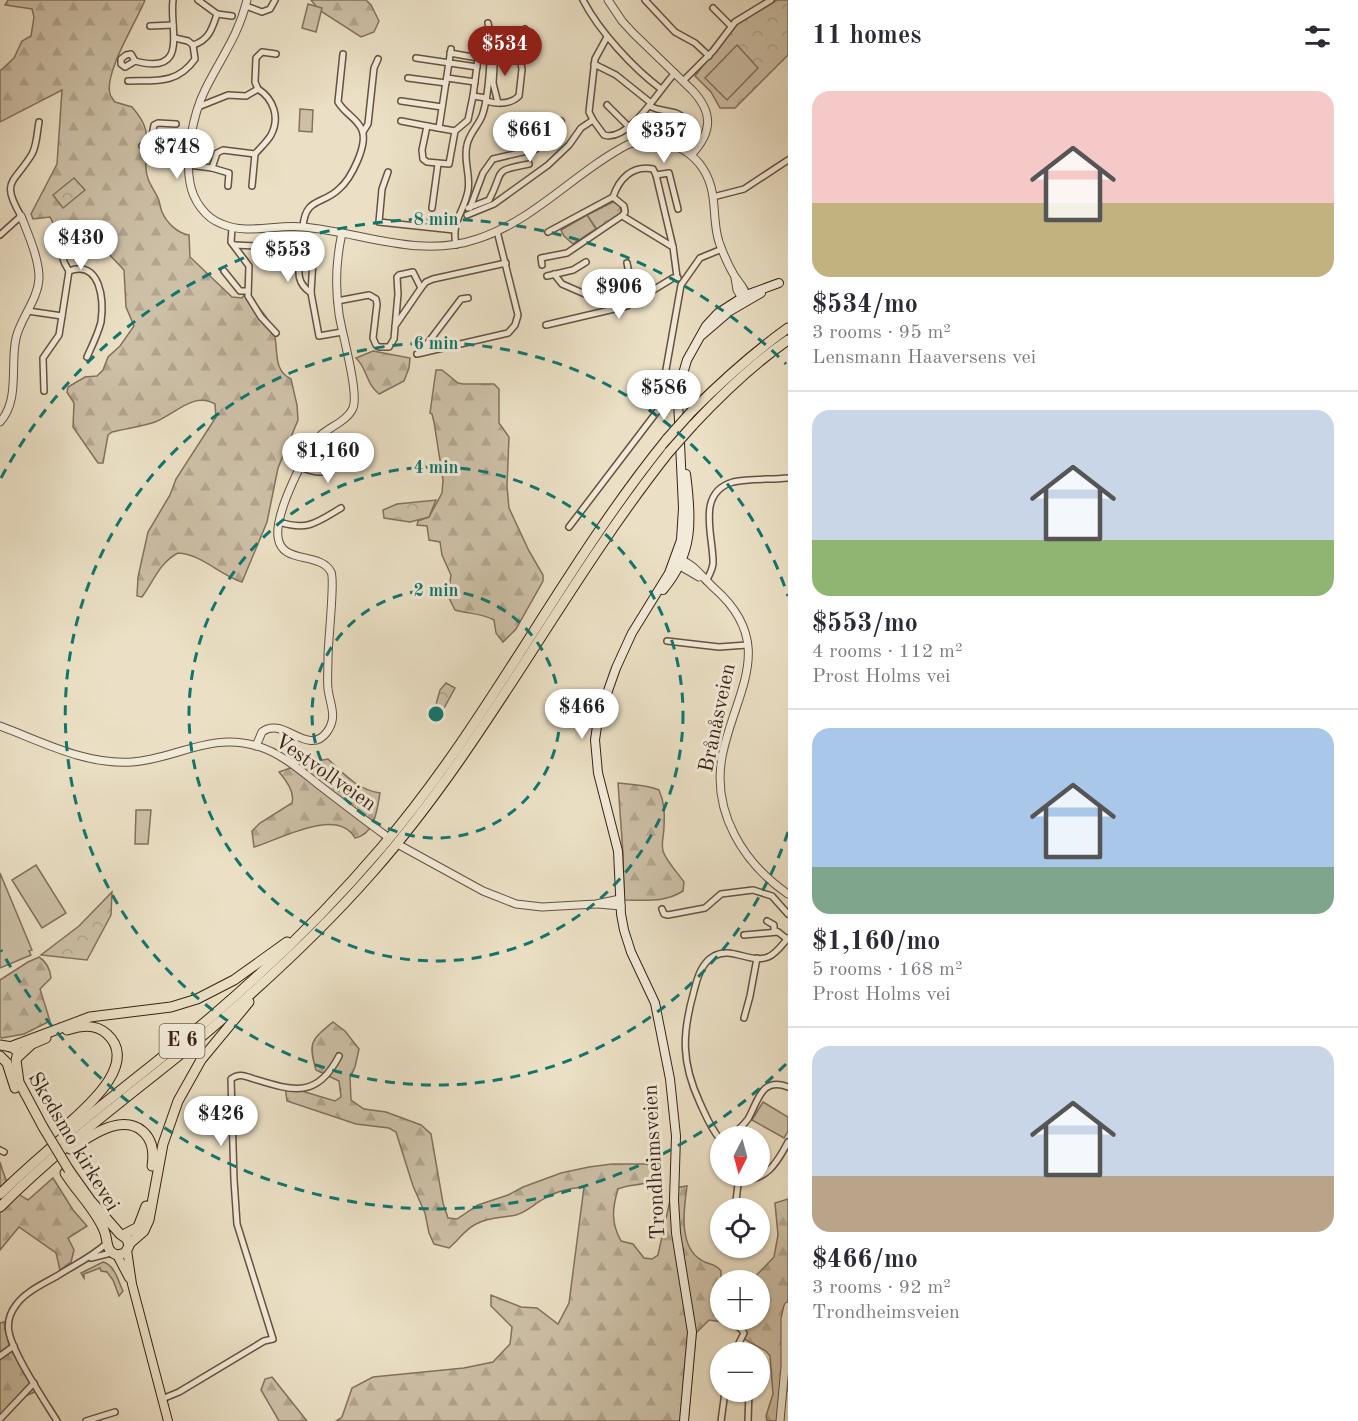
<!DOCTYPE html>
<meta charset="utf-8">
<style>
:root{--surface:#fff;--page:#f7f7f7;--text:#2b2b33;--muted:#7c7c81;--line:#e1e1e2;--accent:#8f2418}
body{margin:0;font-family:"Old Standard TT",serif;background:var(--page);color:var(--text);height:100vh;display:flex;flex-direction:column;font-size:22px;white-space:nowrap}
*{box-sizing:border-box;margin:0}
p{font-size:20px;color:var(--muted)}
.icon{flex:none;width:33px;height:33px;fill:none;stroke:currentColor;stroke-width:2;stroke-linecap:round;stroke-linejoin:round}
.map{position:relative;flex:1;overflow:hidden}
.side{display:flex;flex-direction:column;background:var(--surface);width:570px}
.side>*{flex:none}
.needle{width:39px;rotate:186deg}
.buttons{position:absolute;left:710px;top:1126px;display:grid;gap:12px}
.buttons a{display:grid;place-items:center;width:60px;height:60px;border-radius:50%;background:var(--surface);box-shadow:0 2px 4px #0004;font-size:30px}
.price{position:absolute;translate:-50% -51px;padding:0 14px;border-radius:21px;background:#fff;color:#222;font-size:20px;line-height:39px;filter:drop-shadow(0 2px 3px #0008)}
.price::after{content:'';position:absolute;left:50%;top:36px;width:18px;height:14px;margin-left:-9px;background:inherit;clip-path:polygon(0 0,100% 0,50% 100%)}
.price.on{background:var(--accent);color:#fff}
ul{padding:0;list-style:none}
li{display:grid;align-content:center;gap:12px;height:318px;padding:0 24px}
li+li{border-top:2px solid var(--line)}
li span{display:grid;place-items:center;height:186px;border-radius:18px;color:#555}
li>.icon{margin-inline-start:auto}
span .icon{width:108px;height:108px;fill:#fffc;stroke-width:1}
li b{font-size:26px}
h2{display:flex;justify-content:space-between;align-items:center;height:72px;padding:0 24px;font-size:26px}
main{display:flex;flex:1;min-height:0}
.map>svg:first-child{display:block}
.grass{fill:url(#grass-tufts);stroke:#84705d;stroke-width:1.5}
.forest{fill:url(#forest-firs);stroke:#84705d;stroke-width:1.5}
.park{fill:url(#park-crowns);stroke:#84705d;stroke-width:1.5}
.garden{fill:#cdc0a7;stroke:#84705d;stroke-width:1.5}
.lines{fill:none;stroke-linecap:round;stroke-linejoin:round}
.minor-casing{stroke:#665140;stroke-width:8}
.tertiary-casing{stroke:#665140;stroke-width:9}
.secondary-casing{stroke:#3a2113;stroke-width:10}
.primary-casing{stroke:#3a2113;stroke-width:10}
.trunk-casing{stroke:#3a2113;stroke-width:11}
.motorway-casing{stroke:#3a2113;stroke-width:11}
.minor{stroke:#f2ebd9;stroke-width:5}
.tertiary{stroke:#f2ebd9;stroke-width:7}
.secondary{stroke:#f2ebd9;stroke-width:8}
.primary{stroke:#ebe0c5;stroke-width:8}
.trunk{stroke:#ebe0c5;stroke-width:9}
.motorway{stroke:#ebe0c5;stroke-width:9}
.trunk-bridge-casing{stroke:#3a2113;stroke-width:11;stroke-linecap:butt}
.motorway-bridge-casing{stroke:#3a2113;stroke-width:11;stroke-linecap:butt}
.trunk-bridge{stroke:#ebe0c5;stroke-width:9}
.motorway-bridge{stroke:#ebe0c5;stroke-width:9}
.ring{fill:none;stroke:#0f766e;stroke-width:3;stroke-dasharray:10 8}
.labels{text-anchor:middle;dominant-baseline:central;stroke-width:6;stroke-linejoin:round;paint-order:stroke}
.shield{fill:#f2ebd9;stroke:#715e4e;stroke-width:1.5}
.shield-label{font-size:20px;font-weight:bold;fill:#3a2113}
.street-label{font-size:21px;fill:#3a2113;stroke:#f2ebd9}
.centre{fill:#0f766e;stroke:#f2ebd9;stroke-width:3}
.ring-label{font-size:18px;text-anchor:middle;font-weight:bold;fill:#0f766e;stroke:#f2ebd9;stroke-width:6;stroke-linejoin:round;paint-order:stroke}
</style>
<main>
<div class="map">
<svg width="788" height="1421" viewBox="0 0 788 1421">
<defs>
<pattern id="grass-tufts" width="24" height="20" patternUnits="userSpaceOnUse" patternTransform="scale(1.5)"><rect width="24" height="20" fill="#cdc0a7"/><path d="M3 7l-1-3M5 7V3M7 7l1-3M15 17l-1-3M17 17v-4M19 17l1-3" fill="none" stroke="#b1a58f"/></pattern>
<pattern id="forest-firs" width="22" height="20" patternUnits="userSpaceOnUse" patternTransform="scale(1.5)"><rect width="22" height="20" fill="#cdc0a7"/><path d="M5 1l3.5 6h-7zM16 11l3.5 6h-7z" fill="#b1a58f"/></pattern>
<pattern id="park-crowns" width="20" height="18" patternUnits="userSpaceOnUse" patternTransform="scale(1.5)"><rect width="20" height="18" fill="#cdc0a7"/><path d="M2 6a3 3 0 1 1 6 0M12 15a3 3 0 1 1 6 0" fill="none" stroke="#b1a58f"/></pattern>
</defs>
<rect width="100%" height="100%" fill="#ebe0c5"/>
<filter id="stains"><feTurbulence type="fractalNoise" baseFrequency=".00333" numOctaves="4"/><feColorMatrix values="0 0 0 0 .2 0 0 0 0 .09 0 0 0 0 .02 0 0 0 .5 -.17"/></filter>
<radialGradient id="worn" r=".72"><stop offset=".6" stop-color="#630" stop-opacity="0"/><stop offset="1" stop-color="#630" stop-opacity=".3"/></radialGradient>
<!-- grass -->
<path class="grass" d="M103,1262C115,1265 118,1281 123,1291L119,1296L113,1280L107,1272L101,1271L100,1268L84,1274V1278L81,1273Z"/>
<!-- forest -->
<g class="forest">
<path d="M8,0H145C137,21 104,72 110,94C110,95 114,101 115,102L132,107C154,132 144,139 146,168C146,180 153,188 158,198C160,203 160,207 162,212C167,223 177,233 189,235L190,257L232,297L242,298L244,295L250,297C259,308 270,319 274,333C279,349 272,370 291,379L297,405L298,420L278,468L267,522L242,582C220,575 201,554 178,553C160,562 153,582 142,597L137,596L138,577L148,532L170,495L176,479L216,417L215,404C194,391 174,415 155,422C145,426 123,429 112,432L108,435L103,463H98L73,427L74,403L67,392L68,387L85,377L97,376L103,370L108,357L120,346L134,326L126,307L124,270L88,232L54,225L50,217L33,219L31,214L57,164L62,90L0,122V71L14,58L22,41L31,36L34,17L32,9L5,5Z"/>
<path d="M311,0H366L371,5L379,21L374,32L361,37L319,10Z"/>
<path d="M373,351L410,358L409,368L404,381L379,394C366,384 367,368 356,358Z"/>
<path d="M436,370H442L458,383L463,384H494L499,389V423L509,437L507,486L509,508L529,551L543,575V581L516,629L503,642L496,633L494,620C482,613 468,614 455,610L448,596L451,575L442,555L440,542L429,540L427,526L417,525L418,521L429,517L442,493L443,480L434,422L432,414L430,413Z"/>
<path d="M328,759C344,774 358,790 380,793C377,810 375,834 355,838C337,806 279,840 254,847L252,831L260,823L292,803C295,792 286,780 279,772L301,764Z"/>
<path d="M618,783C634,785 645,784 659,790C664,801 665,815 664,827C664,836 661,842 663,851C666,861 678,873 684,882L683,891C664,903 646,900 624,900L623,854Z"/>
<path d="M39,957C47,962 50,969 51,978L40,989L50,1021L24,1034L2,1038L0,1037V980L28,962Z"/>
<path d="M333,1022L345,1031L359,1049L355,1067L350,1078L351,1100L364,1109L386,1112L421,1125L431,1134L443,1203L448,1218L457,1219L478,1205L508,1195L523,1187L561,1173L589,1167L612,1164H651L658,1162L659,1176C647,1187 632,1183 618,1189C612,1209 611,1223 621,1241L633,1244L644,1258L652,1259L658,1255L671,1196L675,1188L687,1186C684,1208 678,1246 701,1260C708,1265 716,1263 721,1271L720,1320H759V1281H751L774,1257L778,1235L775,1203L788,1199V1390L785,1393L779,1421H767L766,1416L773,1394L770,1356L766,1351L746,1340L737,1324L709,1320L696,1333L688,1421H336L342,1417L352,1388L373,1377L464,1368L493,1362L510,1344L512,1327L491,1306V1295L521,1307L537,1308L558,1324L569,1303L584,1187C569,1188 552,1193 540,1201C532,1206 526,1212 516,1215C502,1218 489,1217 476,1224C464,1230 459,1240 449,1248L434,1244L429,1233L425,1213L413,1186L396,1132L389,1128L356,1124L287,1101L285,1086L335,1101L341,1097L339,1081L316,1070C308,1042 311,1040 333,1022Z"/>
<path d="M0,1162C7,1185 7,1188 28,1200L53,1178L73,1210L87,1226L68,1238L74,1250L71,1262L60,1270L56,1253L19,1227L0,1250Z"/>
<path d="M4,1322L10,1349L26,1373L35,1392L23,1397L0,1420V1323Z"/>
<path d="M272,1377L307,1421H279L261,1390L265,1379Z"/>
</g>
<!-- park -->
<g class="park">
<path d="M777,0H788V55L735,108H720L711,92L695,76L734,25Z"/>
<path d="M74,178L85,190L63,208L53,195Z"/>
<path d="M613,202L620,205L621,213L598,231L587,215Z"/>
<path d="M436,500L429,517L410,522L384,518L383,510L397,504Z"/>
<path d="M446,683L455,688L444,708L436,704L440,690Z"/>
<path d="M112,892L111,915L87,960L41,955L79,926Z"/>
</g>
<!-- garden -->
<g class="garden">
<path d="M308,4L322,8L316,32L302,28Z"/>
<path d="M737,45L758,68L727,100L705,78Z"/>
<path d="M300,109L313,110L312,132L299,131Z"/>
<path d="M587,215L596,229L573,244L564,236L561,230Z"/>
<path d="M136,810H151L148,844H135Z"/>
<path d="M36,865L66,913L42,928L12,880Z"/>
<path d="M0,873L32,950L29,951L31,955L0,968Z"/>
<path d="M763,1102L788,1117V1131L784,1138L752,1120Z"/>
</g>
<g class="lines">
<defs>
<g id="minor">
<path d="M583,0C599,31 633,68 661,89"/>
<path d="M645,0L675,32L695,43L709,56"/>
<path d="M246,6L262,12L270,9L275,0"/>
<path d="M713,8L731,26"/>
<path d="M217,14L232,16"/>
<path d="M150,26L173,25"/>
<path d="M520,36L525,29"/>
<path d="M607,37L595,59L589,112L593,120L604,135C629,143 660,88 675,73"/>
<path d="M175,38L188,41L193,45C209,40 212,29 217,14L198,0"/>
<path d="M495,50L493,83L498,103"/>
<path d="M450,53L478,58L473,96"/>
<path d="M416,58L477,67"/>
<path d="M135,61L125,67L121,64V59L126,55L131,54L135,61C190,76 169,29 173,0"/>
<path d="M594,64L616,75L651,103"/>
<path d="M408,78L446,83"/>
<path d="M447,78L475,82"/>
<path d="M128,81C154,80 177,85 195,59L193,45"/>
<path d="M683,81L713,51L735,22L771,0"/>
<path d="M258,89L255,82L256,58L262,52L276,54"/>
<path d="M401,101L442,107"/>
<path d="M486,101C497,104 510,105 519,96L522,69L519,55L520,36L505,33L491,36"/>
<path d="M607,105L628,126"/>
<path d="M649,106L657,109L676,113L687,119"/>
<path d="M401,121L427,126"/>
<path d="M439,128L451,49"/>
<path d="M455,131L427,126L422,150L423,159L427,162L449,164L455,131L468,120L473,96L486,98"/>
<path d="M363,132L368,124L374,68L378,59"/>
<path d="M153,140L190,145"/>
<path d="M142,146L153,140L152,135L154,125L158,123L176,124"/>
<path d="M189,165L212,168L217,153L223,150L255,154C260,148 267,142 271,135C280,118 274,99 258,89L246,96L228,95L198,107"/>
<path d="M212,168L229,173L228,186"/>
<path d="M388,172L382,189L379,222L454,230"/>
<path d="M656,175L669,173L678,209"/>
<path d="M252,186L255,154"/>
<path d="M613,197C619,179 632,165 653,169L656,175L673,247"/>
<path d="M713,197L744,189L788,160"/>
<path d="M432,208L438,164"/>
<path d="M468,208L489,200C505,170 491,171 529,164"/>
<path d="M470,208L483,173L493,159L536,149L546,141L561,121"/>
<path d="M467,215L494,204L548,165L569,145L581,128L593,120"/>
<path d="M303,227C305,197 323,205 339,189C351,179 368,145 362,130C357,118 345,114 338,102L343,54"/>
<path d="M232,228L231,242L249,266L248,296L261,317L276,333"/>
<path d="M53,232L65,264L69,271L62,316"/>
<path d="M548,232L613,197L624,206L625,212L623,215L624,217L673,247L677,277"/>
<path d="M0,235L21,216C0,180 14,184 32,154C37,145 37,132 39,122"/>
<path d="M314,243L311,293L319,336L342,332"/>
<path d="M234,245L256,246"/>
<path d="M456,245C451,221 464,212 468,191C471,176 463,160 467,145C469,134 478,126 482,116C489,97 493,43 488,23"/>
<path d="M627,263L635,303"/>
<path d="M542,265L541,258L567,253L623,215"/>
<path d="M69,271C101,259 104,301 101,322C98,334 92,346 87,357"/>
<path d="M224,271L240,291H248"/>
<path d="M554,274L562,284L617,308"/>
<path d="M547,276L573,270L586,262"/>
<path d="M421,288L426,282L433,279L506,263"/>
<path d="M311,293C297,283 298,274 300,258L312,259"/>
<path d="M337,301L369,295L376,299L377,304L373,338L376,345L379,347H389L394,339L398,294L397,277L399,275L413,272L421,288L395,326"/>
<path d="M28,311L62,316L59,335L43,358L44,391"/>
<path d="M546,325L627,306L673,278H678"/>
<path d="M424,352V348L461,299L468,298"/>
<path d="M417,354L508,333L515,325L518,315L497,231"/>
<path d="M301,467C325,478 331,470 351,456"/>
<path d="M279,522C308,531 316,523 341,508"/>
<path d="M569,527L659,409L681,285L700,258L722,249"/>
<path d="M706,581C709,576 712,570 713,564C714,537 695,493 733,482C750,478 770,480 788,478"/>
<path d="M667,641L719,647L747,645"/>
<path d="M662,909L664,914L668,915L705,908L721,894L753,890L772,896L788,914"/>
<path d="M767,921L774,925V930L778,932"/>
<path d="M744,935L778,932L787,939"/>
<path d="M744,1018L750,996L757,958"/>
<path d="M730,1137C737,1131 743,1126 748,1119C758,1102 761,1076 788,1087"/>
<path d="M720,1139C711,1129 706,1116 700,1103C681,1062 682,1034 694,991C697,979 701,963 714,956C731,946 750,964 768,957C776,954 782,945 788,938"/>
<path d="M0,1150L4,1152"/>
<path d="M739,1180C766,1182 777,1163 788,1142"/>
<path d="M735,1209L739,1176"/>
<path d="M91,1258L111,1253"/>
<path d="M732,1324L740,1328L744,1333L734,1353"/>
<path d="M0,1356L14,1346"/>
<path d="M759,1366L762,1361"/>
<path d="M162,1399L179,1392L264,1341L273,1339L237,1224L234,1180L231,1079C239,1073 245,1076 254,1079C293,1091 317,1099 339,1056"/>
<path d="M0,1419L34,1383"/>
<path d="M57,1421C44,1400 13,1354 9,1332C7,1322 10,1313 16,1305C25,1292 43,1284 57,1276C74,1265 92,1257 107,1243"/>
<path d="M86,1421L115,1412"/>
<path d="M721,1421L725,1392"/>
<path d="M748,1421L749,1392"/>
</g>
<g id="tertiary">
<path d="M247,0C238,37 221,57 205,90C193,114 185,156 190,183C193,200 205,218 222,224C246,235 277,224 303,227C361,232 419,259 477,239C534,221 575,172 627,145C662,132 701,150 711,187C716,205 713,224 719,242C723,253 728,265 734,275C739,283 746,289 747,299"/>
<path d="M608,0L622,21L633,33L692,90C714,113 712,133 691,155"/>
<path d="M735,278L737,290L743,300"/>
<path d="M0,422C20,400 10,365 16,338C21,317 38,300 39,278C39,258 28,234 21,216"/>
<path d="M679,559C693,563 703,578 714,588C779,645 734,693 722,757C712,812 743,863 788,894"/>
<path d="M676,562L680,566L699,577"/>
<path d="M0,726C43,742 85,765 132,762C176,759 210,732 257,746C281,753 300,770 319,785C341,802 363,819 385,835"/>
<path d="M256,746L262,732C283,715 308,758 327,732C338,717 330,705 328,689C327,679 328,668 328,657C328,643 335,579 331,572C320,551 281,565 278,537C275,513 305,451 322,434C332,426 348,420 353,408C359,392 342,334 339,314C335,287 336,260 342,233"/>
<path d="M401,846L483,891L516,904L542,907L596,904L620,899"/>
<path d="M598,904L621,906"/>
<path d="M780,1421L785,1367V1319L788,1306"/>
</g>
<g id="secondary">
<path d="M702,335L730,311L761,293"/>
<path d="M663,590C694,553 692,520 686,474"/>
<path d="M684,1421L692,1332L676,1233L674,1200L676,1136L670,1079L655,1003L631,952L624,930L621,914L618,851L598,773L595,740L598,719L616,668L632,633L669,573L681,540L683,508L678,400L682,377L687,360L706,326L718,313L746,295L779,283"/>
</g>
<g id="primary">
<path d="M127,1250L132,1284L168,1421"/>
<path d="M117,1255L129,1278"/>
</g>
<g id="trunk">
<path d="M0,1045L12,1047L18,1052L16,1060L19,1082L43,1127"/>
<path d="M0,1056L7,1063L15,1088"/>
<path d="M65,1173C77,1192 94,1208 103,1228C109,1239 104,1251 117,1255L125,1253L129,1246L127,1239L120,1234L91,1201L69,1170"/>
</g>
<g id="motorway">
<path d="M692,411C722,381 753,353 788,328"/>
<path d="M693,425C722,394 753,364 788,340"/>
<path d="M67,1030C81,1026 95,1023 107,1034C139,1063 88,1106 67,1125"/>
<path d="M10,1047L90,1017L171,1007L197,999L234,980L287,942"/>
<path d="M18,1057L32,1044L46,1038"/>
<path d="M70,1149C82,1142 93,1133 107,1128C137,1117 157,1135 152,1166"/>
<path d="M0,1194C66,1130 141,1076 211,1017C272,965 329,909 381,848C490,721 562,568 667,439"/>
<path d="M0,1207C58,1149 124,1100 187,1049C253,994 316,937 372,873C486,744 562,587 669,452"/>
<path d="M123,1235L138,1227L146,1206"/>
<path d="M129,1244L144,1231L149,1220L163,1144L178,1101L201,1060L249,1002"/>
</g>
</defs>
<!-- minor casing -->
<use href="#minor" class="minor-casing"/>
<!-- tertiary casing -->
<use href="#tertiary" class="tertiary-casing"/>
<!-- secondary casing -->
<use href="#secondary" class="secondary-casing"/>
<!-- primary casing -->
<use href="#primary" class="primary-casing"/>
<!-- trunk casing -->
<use href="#trunk" class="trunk-casing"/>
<!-- motorway casing -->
<use href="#motorway" class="motorway-casing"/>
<!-- minor -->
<use href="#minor" class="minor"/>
<!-- tertiary -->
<use href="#tertiary" class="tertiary"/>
<!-- secondary -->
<use href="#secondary" class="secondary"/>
<!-- primary -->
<use href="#primary" class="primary"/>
<!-- trunk -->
<use href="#trunk" class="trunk"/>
<!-- motorway -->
<use href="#motorway" class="motorway"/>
<defs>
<path id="trunk-bridge" d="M43,1127L69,1170"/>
<g id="motorway-bridge">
<path d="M667,439L692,411"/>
<path d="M669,452L693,425"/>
</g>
</defs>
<!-- trunk-bridge casing -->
<use href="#trunk-bridge" class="trunk-bridge-casing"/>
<!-- motorway-bridge casing -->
<use href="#motorway-bridge" class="motorway-bridge-casing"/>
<!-- trunk-bridge -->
<use href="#trunk-bridge" class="trunk-bridge"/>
<!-- motorway-bridge -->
<use href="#motorway-bridge" class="motorway-bridge"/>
</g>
<!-- distance rings -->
<g class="ring">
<circle cx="436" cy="714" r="124"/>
<circle cx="436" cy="714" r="247"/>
<path d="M788 832A371 371 0 1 1 788 596"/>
<path d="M786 1064A495 495 0 0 1 1 950M1 478A495 495 0 0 1 786 364"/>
</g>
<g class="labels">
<!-- shield labels -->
<rect class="shield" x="159.5" y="1024" width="45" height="34" rx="4.5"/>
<g class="shield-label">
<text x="182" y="1041">E 6</text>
</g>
<!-- street labels -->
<g class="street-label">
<text transform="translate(718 718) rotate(-78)">Brånåsveien</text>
<text transform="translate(325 773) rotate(35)">Vestvollveien</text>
<text transform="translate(73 1142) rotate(59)">Skedsmo kirkevei</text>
<text transform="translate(655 1162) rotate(-93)">Trondheimsveien</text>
</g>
</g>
<circle cx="436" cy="714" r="9" class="centre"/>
<g class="ring-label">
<text x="436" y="225">8 min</text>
<text x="436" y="349">6 min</text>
<text x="436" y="473">4 min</text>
<text x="436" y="596">2 min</text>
</g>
<rect width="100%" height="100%" filter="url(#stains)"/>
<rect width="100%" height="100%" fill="url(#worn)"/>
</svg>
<div class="buttons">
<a><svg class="needle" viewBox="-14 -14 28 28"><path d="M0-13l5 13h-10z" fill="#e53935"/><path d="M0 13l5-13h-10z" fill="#7c7c81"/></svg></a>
<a><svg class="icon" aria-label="locate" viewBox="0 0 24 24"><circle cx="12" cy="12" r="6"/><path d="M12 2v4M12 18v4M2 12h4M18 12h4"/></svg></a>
<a>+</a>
<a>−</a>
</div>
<b class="price on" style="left:505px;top:77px">$534</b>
<b class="price" style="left:530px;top:163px">$661</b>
<b class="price" style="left:664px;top:164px">$357</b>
<b class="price" style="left:177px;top:180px">$748</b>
<b class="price" style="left:81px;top:271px">$430</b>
<b class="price" style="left:288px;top:283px">$553</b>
<b class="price" style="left:619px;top:320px">$906</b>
<b class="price" style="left:664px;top:421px">$586</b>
<b class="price" style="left:328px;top:484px">$1,160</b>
<b class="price" style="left:582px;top:740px">$466</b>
<b class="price" style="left:221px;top:1147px">$426</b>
</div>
<section class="side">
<h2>11 homes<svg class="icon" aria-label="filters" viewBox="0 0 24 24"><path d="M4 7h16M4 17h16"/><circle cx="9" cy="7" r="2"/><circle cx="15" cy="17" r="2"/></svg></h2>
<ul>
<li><span style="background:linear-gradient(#f6c9c9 60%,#c2b280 0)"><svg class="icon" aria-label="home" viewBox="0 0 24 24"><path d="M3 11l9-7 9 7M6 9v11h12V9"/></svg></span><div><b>$534/mo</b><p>3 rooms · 95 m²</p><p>Lensmann Haaversens vei</p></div></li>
<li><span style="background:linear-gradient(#c9d6e8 70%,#8fb573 0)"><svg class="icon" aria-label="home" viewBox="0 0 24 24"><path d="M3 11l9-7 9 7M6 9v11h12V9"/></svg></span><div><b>$553/mo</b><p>4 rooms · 112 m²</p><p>Prost Holms vei</p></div></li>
<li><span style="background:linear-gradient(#a9c7e8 75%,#7fa58c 0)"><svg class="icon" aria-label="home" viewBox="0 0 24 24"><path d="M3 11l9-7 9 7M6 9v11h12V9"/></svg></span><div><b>$1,160/mo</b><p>5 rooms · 168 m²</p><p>Prost Holms vei</p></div></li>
<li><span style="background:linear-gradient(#c9d6e8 70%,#b9a48a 0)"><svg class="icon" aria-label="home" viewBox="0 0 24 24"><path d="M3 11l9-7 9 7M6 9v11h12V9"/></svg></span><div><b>$466/mo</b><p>3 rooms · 92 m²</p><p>Trondheimsveien</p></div></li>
</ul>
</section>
</main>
